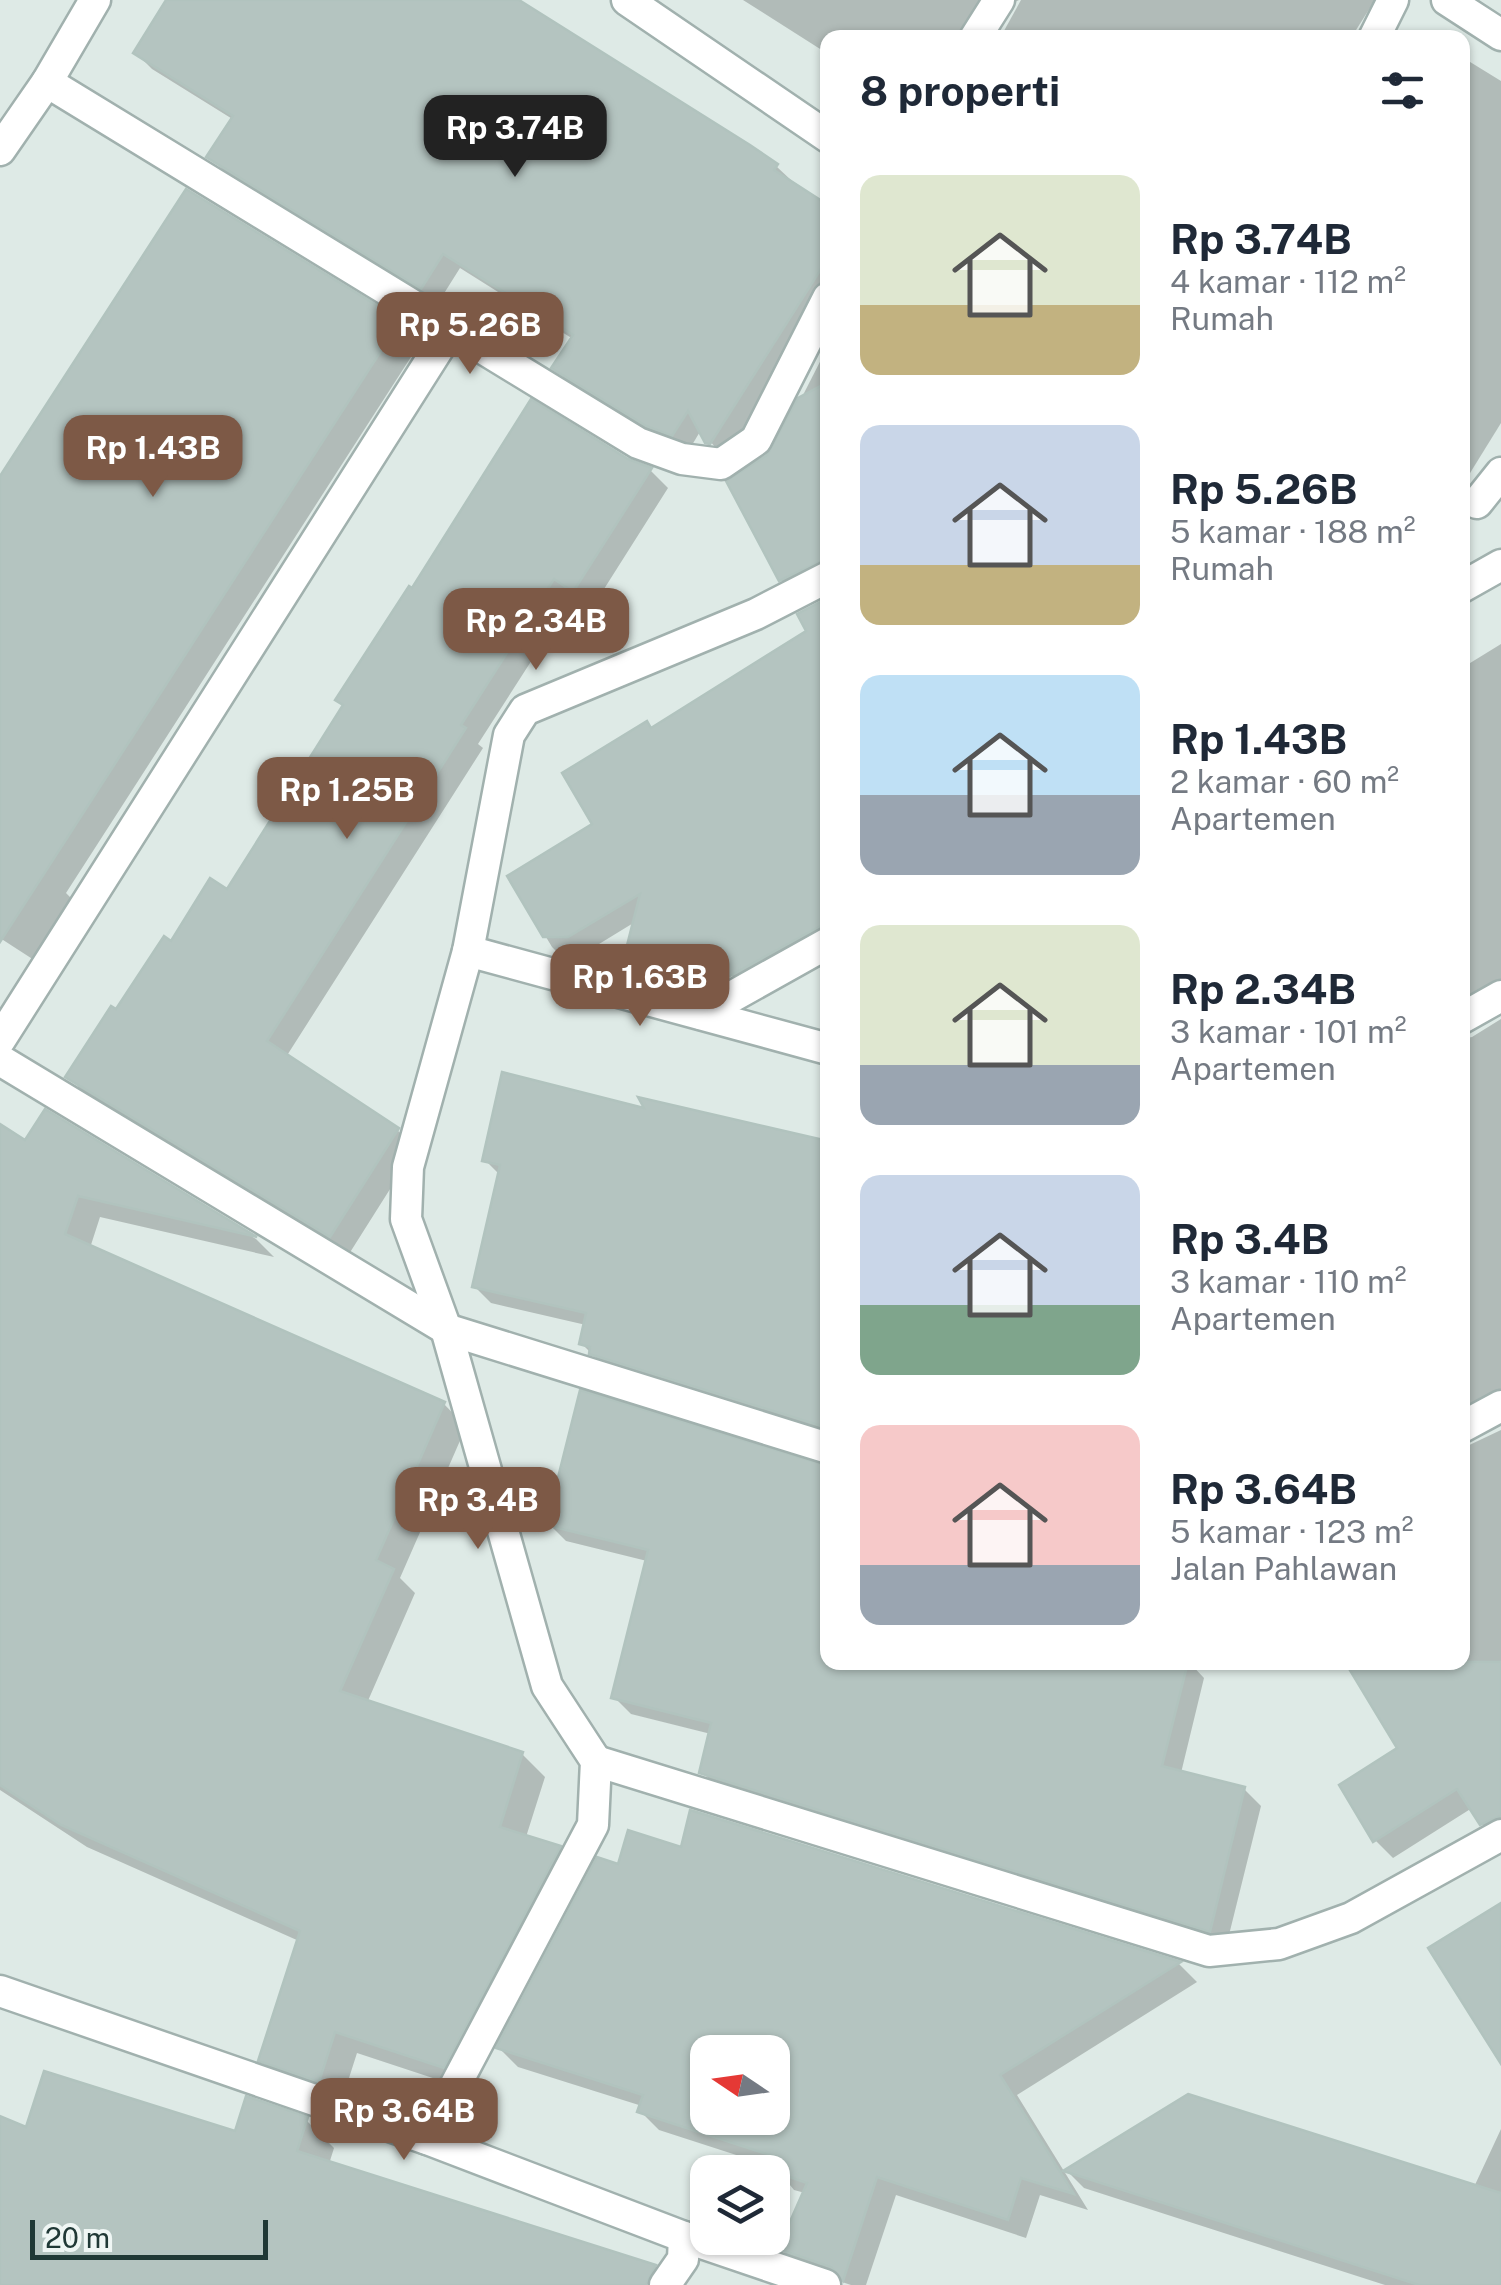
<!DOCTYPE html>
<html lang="id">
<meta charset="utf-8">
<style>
:root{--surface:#fff;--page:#f6f6f7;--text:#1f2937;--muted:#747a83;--accent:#7d5946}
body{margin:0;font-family:"Public Sans",sans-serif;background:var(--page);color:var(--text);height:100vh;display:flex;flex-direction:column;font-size:38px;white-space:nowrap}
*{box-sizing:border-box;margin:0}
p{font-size:32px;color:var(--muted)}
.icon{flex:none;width:55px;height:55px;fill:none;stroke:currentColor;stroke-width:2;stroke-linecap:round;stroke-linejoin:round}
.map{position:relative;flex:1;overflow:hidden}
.panel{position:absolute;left:820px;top:30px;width:650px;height:1640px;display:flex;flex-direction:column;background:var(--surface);border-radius:20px;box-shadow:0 2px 8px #0004}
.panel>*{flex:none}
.needle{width:65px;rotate:283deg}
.buttons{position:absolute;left:690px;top:2035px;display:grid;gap:20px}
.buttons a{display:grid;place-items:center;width:100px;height:100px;border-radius:20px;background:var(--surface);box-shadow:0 2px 8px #0004;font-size:50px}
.scale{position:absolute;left:30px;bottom:25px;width:238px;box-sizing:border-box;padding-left:10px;border:5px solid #203936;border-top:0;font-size:28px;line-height:35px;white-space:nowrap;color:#203936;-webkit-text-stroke:8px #eff6f4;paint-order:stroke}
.price{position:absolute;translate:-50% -85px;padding:0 22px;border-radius:20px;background:var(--accent);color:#fff;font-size:32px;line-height:65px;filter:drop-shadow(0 2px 5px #0008)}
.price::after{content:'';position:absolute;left:50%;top:60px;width:30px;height:22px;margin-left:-15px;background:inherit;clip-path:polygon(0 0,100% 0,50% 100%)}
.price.on{background:#222;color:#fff}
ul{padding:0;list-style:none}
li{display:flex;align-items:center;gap:30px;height:250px;padding:0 40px}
li span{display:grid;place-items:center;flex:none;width:280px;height:200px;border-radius:20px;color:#555}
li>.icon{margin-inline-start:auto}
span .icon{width:120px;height:120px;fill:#fffc;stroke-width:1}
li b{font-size:42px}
h2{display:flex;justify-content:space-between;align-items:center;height:120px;padding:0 40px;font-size:42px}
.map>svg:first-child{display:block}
.shadow{fill:#0003;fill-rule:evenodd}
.building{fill:#b4c4c0;stroke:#b1c3be;stroke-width:2.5;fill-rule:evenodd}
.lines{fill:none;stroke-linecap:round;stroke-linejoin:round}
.minor-casing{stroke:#a1b1ae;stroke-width:35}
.tertiary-casing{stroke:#a1b1ae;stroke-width:35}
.minor{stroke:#fff;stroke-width:30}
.tertiary{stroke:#fff;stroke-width:30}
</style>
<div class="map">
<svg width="1501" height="2285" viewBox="0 0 1501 2285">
<rect width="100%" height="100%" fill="#deeae6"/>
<!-- shadow -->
<g class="shadow">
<path d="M170,0H519L776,166L793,182L791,184L828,208V305L757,443L724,458L701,430L689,450L665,441L571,384L554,368L573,339L460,268L438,303L226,173L210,157L234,120L152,69L136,53Z"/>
<path d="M743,0H1019L1003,8L986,38H828V54Z"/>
<path d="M1021,0H1375L1351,38H1000Z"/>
<path d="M1462,57L1501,81V423L1462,486Z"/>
<path d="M187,192L400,322L420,343L66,893L72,899L34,960L0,938V482Z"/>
<path d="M828,346V580L797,596L781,580L775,450Z"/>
<path d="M627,461L650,470L668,488L592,608L573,596L478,744L483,748L286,1057L397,1130L416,1148L349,1254L87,1095L68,1077L172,944L228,892Z"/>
<path d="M828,601V946L746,992L725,968L675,998L639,988L623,972L635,922L568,963L552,947L510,877L596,825L653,730L809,632Z"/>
<path d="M1501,644V1003L1462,1031V668Z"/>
<path d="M1501,1019V1414L1464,1434L1463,1448L1501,1430V1842L1482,1824L1472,1808L1393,1858L1375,1840L1401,1749L1462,1662V1039L1472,1037Z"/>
<path d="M650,1111L828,1143V1438L608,1370L581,1343L586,1325L491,1303L474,1286L500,1175L485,1160Z"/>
<path d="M46,1112L256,1239L274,1257L100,1217L90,1248L444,1404L466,1427L400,1578L415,1593L367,1703L522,1754L545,1777L526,1837L559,1848L582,1870L466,2089L357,2053L341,2103L283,2082L261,2060L299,1941L87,1847L0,1790V1127L25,1143Z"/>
<path d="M828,1467V1662H1189L1204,1678L1181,1773L1244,1789L1261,1806L1226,1947L719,1789L702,1772L711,1734L631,1714L614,1697L647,1561L566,1541L549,1524Z"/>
<path d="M692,1813L1179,1964L1197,1982L1017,2095L1088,2210L1040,2195L1026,2238L896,2195L866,2285H851L800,2268L781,2249L805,2193L794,2190L776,2168L659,2130L640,2111L642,2106L518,2067L499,2048L619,1867L682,1851ZM708,2052H772V2118H708Z"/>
<path d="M0,2119L28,2131L237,2135L306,2120L334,2148L329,2164L596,2285H0Z"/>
<path d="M1501,2129V2285H1385L1084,2188L1067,2171L1474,2187Z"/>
</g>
<!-- building -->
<g class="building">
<path d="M166,0H519L750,145L778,164L774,170L828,205V258L710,444L705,443L688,411L672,436L646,426L551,368L573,335L443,254L421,289L206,157L233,116L133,53Z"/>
<path d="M186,189L401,320L0,942V476Z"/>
<path d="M828,382V558L779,581L726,481L767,455L798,398Z"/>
<path d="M531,399L628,459L652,468L573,592L554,579L461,725L466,728L267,1041L399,1128L330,1237L65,1077L111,1006L116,1009L164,936L171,941L210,878L227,889L343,705L335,700L409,586L412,588Z"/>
<path d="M828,598V922L728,977L712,950L658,983L620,973L640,894L568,937H543L507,876L592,824L562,773L647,721L651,728L806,631L797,614Z"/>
<path d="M502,1072L644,1108L638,1097L828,1141V1428L589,1354L590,1347L579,1344L586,1313L472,1287L500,1165L482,1161Z"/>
<path d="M45,1109L257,1237L78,1196L65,1234L445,1402L376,1560L394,1569L340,1691L523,1752L500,1827L561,1846L444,2068L335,2032L319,2082L258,2061L300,1931L61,1825L0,1785V1124L25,1140Z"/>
<path d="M580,1390L828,1466V1662H1188L1162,1766L1245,1787L1210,1932L699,1773L711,1723L611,1698L648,1550L546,1525Z"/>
<path d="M1345,1662H1501V1816L1480,1825L1457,1789L1373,1842L1339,1785L1397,1748Z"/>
<path d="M690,1810L1181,1962L1000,2075L1074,2194L1021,2178L1008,2220L877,2177L843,2281L831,2267L778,2249L807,2183L772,2171L776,2157L637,2112L643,2095L496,2048L597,1857L618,1864L628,1830L681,1847ZM708,2052H772V2118H708Z"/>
<path d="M1501,1903V2064L1428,1948Z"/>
<path d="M44,2071L235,2131L246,2096L308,2117L297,2151L656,2265L646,2285H0V2116L26,2127Z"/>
<path d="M1188,2094L1501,2193V2285H1419L1063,2171Z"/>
</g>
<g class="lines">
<defs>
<g id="minor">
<path d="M627,0L828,137"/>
<path d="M1447,0L1501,35"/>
<path d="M975,38L999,0"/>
<path d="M1374,38L1393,0"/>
<path d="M47,82L638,443L682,459L721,464L756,440L828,298"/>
<path d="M0,150L47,82L95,0"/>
<path d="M1477,503L1501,473"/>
<path d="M1462,587L1501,565"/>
<path d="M468,951L828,1049"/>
<path d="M701,1014L828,943"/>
<path d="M1462,1018L1501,996"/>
<path d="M0,1040L450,330"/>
<path d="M0,1060L446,1329L828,1448"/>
<path d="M1462,1427L1501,1406"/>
<path d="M596,1761L1209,1951L1279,1944L1351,1918L1501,1835"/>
<path d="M427,2139L593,1825L596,1761L547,1686L446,1329L406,1219L408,1167L468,951L509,735L525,710L756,614L828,577"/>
<path d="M665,2285L683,2259L684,2237"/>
</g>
<path id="tertiary" d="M0,1991L427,2139L684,2237L825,2285"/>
</defs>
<!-- minor casing -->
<use href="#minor" class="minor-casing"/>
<!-- tertiary casing -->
<use href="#tertiary" class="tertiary-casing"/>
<!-- minor -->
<use href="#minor" class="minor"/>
<!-- tertiary -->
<use href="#tertiary" class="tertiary"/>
</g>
</svg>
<div class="buttons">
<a><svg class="needle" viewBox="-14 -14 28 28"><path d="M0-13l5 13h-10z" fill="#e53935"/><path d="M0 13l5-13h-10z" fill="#747a83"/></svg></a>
<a><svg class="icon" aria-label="layers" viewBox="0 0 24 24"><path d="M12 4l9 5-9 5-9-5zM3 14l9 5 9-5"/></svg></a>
</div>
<div class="scale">20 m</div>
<b class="price on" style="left:515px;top:180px">Rp 3.74B</b>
<b class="price" style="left:470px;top:377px">Rp 5.26B</b>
<b class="price" style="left:153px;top:500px">Rp 1.43B</b>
<b class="price" style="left:536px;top:673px">Rp 2.34B</b>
<b class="price" style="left:347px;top:842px">Rp 1.25B</b>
<b class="price" style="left:640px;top:1029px">Rp 1.63B</b>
<b class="price" style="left:478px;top:1552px">Rp 3.4B</b>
<b class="price" style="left:404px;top:2163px">Rp 3.64B</b>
<section class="panel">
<h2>8 properti<svg class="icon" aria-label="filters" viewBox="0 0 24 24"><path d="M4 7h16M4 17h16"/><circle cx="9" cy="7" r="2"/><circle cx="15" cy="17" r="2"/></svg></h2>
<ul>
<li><span style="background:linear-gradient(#dfe7d0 65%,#c2b280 0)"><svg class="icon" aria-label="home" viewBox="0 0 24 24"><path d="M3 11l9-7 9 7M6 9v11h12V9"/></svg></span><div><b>Rp 3.74B</b><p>4 kamar · 112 m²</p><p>Rumah</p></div></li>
<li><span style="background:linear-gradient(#c9d6e8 70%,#c2b280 0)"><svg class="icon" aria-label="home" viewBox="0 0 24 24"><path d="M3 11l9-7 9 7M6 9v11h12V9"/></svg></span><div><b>Rp 5.26B</b><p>5 kamar · 188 m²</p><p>Rumah</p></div></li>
<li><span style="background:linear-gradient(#bfe0f5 60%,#9aa5b1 0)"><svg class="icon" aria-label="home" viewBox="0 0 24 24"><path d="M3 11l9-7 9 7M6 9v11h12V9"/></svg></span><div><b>Rp 1.43B</b><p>2 kamar · 60 m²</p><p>Apartemen</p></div></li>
<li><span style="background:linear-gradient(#dfe7d0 70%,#9aa5b1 0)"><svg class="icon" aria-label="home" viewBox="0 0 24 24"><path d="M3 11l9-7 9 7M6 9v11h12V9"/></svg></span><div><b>Rp 2.34B</b><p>3 kamar · 101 m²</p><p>Apartemen</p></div></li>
<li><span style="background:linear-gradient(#c9d6e8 65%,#7fa58c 0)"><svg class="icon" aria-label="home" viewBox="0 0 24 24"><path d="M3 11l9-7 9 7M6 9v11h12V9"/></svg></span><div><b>Rp 3.4B</b><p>3 kamar · 110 m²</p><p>Apartemen</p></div></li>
<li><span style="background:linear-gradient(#f6c9c9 70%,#9aa5b1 0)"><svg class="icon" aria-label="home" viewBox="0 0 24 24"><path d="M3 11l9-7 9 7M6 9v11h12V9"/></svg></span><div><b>Rp 3.64B</b><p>5 kamar · 123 m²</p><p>Jalan Pahlawan</p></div></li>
</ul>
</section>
</div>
